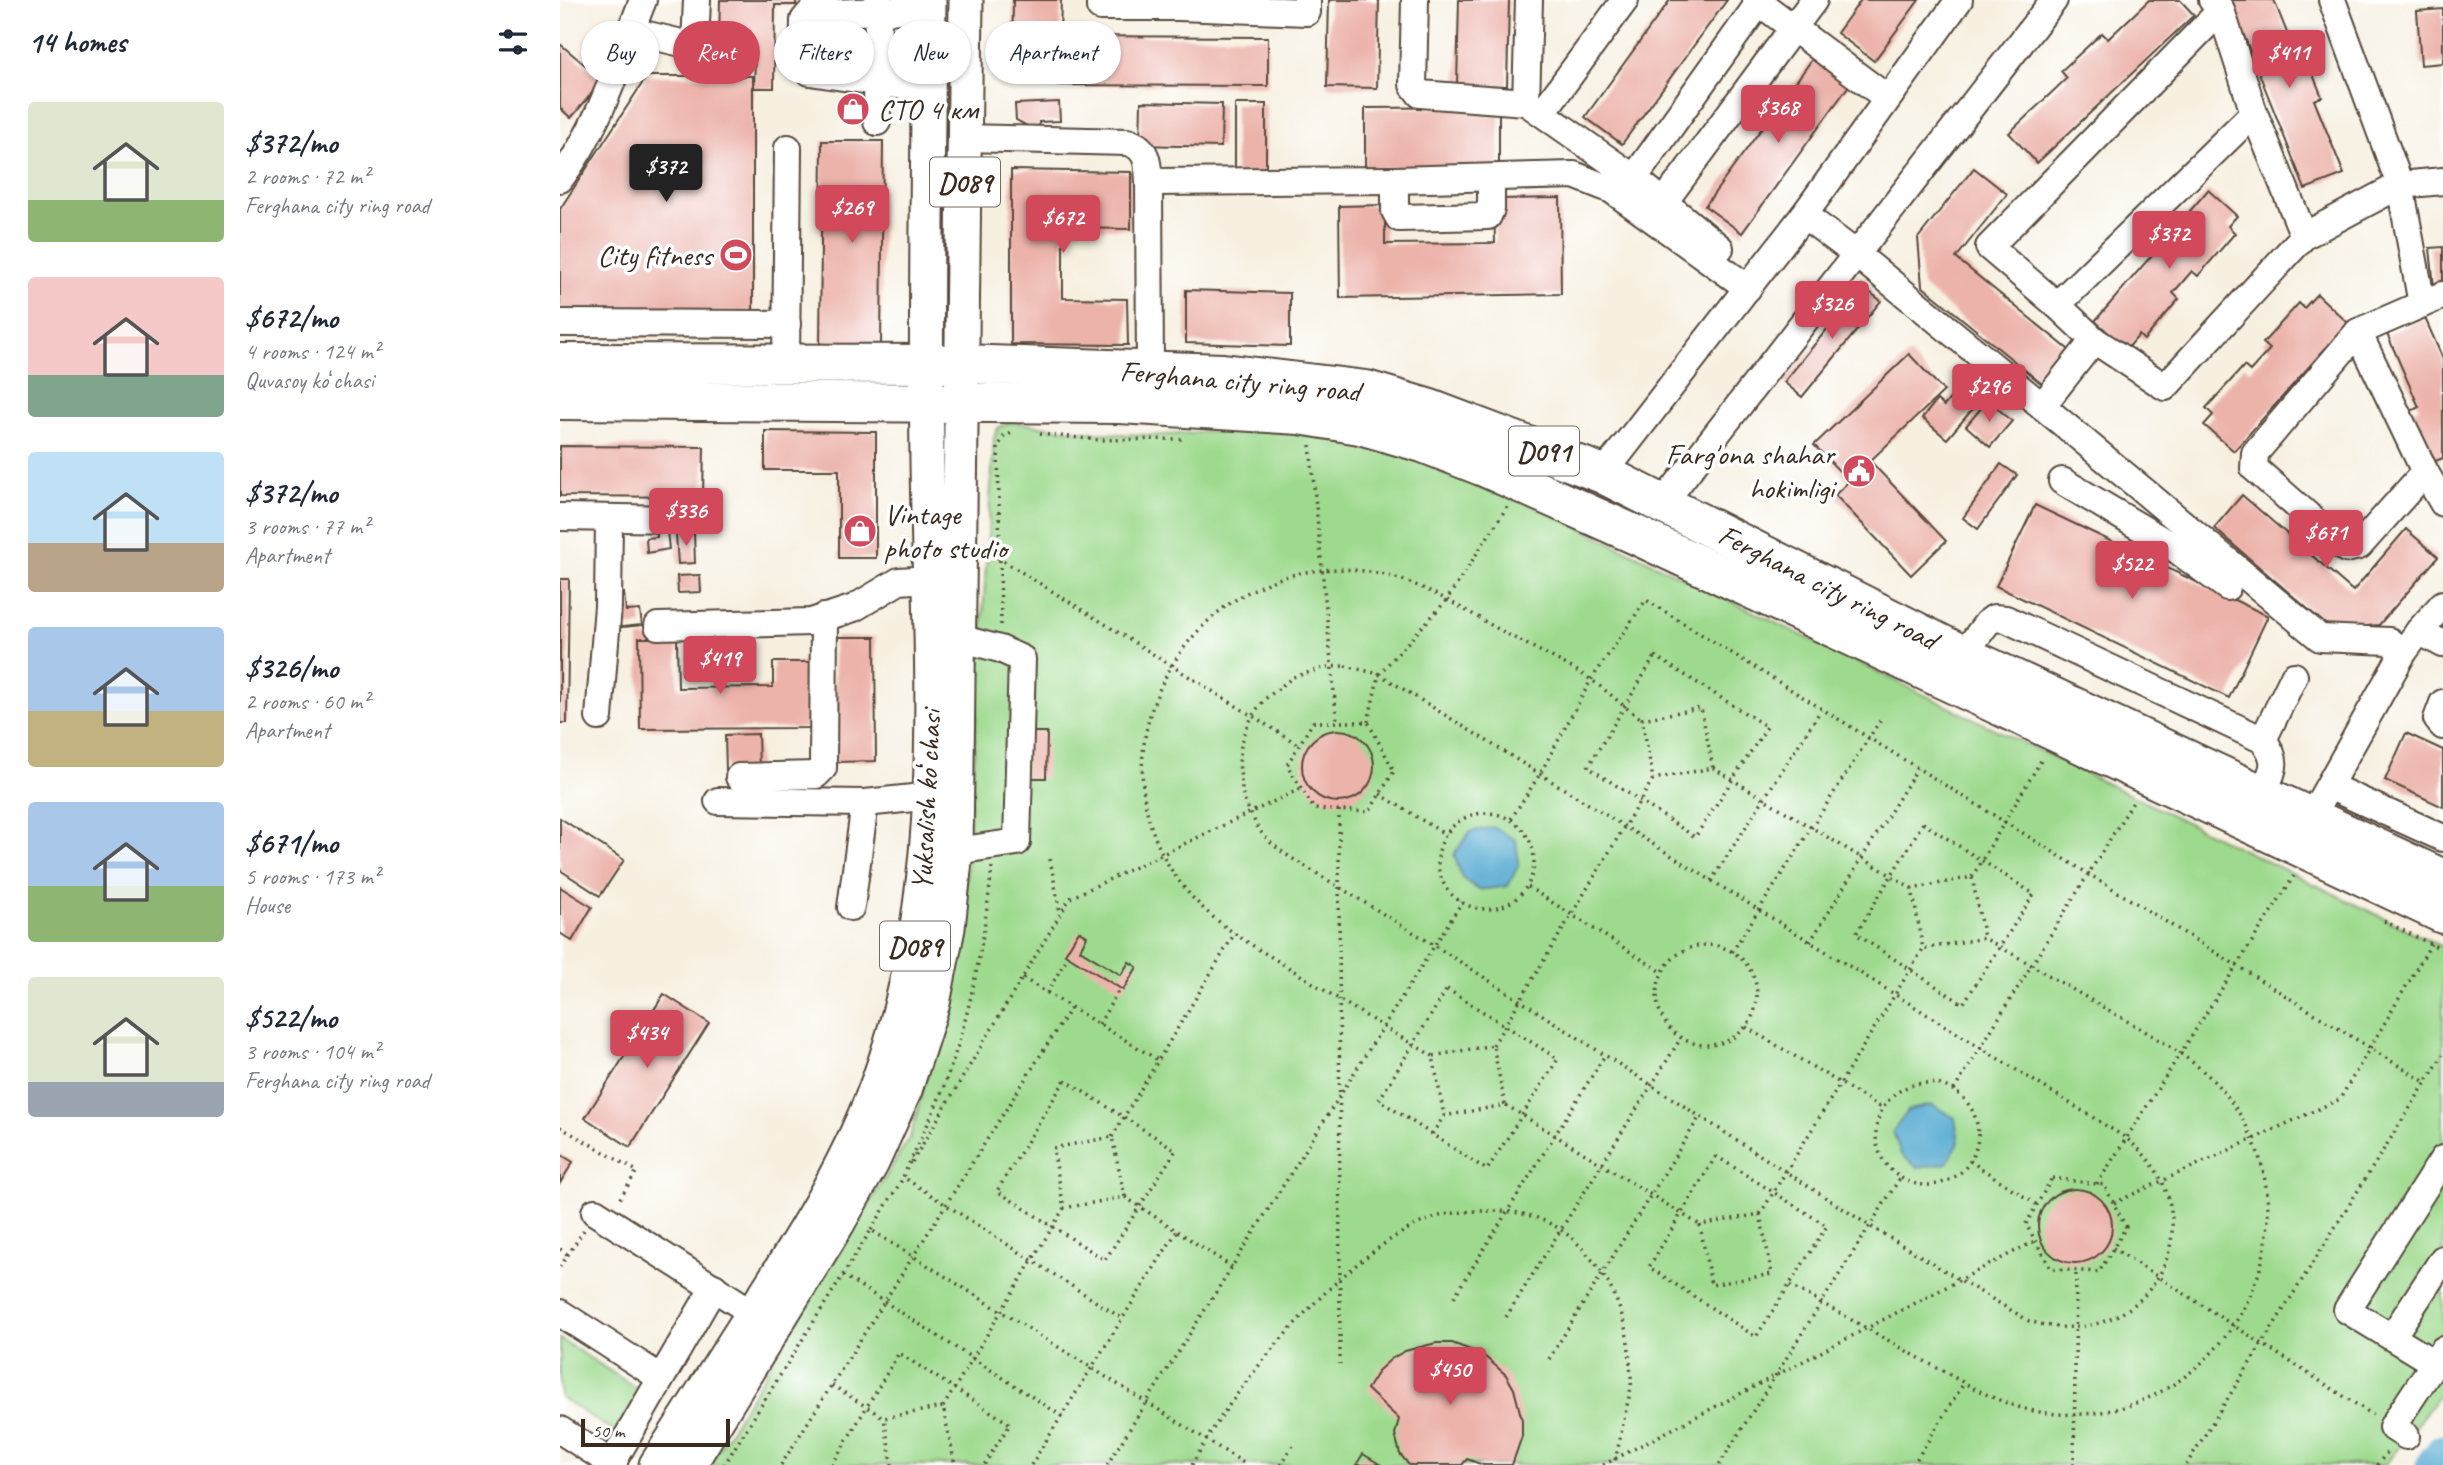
<!DOCTYPE html>
<meta charset="utf-8">
<style>
:root{--surface:#fff;--page:#f2f2f3;--text:#1f2937;--muted:#747a83;--accent:#d1495b}
body{margin:0;font-family:Caveat,sans-serif;background:var(--page);color:var(--text);height:100vh;display:flex;flex-direction:column;font-size:26px;white-space:nowrap}
*{box-sizing:border-box;margin:0}
p{font-size:23px;color:var(--muted)}
.icon{flex:none;width:38px;height:38px;fill:none;stroke:currentColor;stroke-width:2;stroke-linecap:round;stroke-linejoin:round}
.map{position:relative;flex:1;overflow:hidden}
.panel{display:flex;flex-direction:column;background:var(--surface);width:560px}
.panel>*{flex:none}
.top-card{position:absolute;left:21px;top:21px;width:665px;height:63px;display:flex;gap:14px}
.scale{position:absolute;left:21px;bottom:18px;width:149px;box-sizing:border-box;padding-left:7px;border:4px solid #3b2a1e;border-top:0;font-size:19px;line-height:24px;white-space:nowrap;color:#3b2a1e;-webkit-text-stroke:5px #fff;paint-order:stroke}
.price{position:absolute;translate:-50% -60px;padding:0 16px;border-radius:7px;background:var(--accent);color:#fff;font-size:23px;line-height:46px;filter:drop-shadow(0 2px 4px #0008)}
.price::after{content:'';position:absolute;left:50%;top:42px;width:21px;height:16px;margin-left:-10px;background:inherit;clip-path:polygon(0 0,100% 0,50% 100%)}
.price.selected{background:#222;color:#fff}
ul{padding:0;list-style:none}
li{display:flex;align-items:center;gap:21px;height:175px;padding:0 28px}
li span{display:grid;place-items:center;flex:none;width:196px;height:140px;border-radius:7px;color:#555}
li>.icon{margin-inline-start:auto}
span .icon{width:84px;height:84px;fill:#fffc;stroke-width:1}
li b{font-size:30px}
h2{display:flex;justify-content:space-between;align-items:center;height:84px;padding:0 28px;font-size:30px}
.chip{padding:0 24px;border-radius:32px;background:var(--surface);box-shadow:0 2px 5px #0004;font-size:24px;line-height:63px}
.chip.selected{background:var(--accent);color:#fff}
main{display:flex;flex:1;min-height:0}
.map>svg:first-child{display:block}
.green{fill:#9eda8e;stroke:#6c8256;stroke-width:2}
.water{fill:#54aad1;stroke:#486a78;stroke-width:2}
.lines{fill:none;stroke-linecap:round;stroke-linejoin:round}
.river{stroke:#54aad1;stroke-width:35}
.building{fill:#ecb3aa}
.minor-casing{stroke:#57483b;stroke-width:30}
.major-casing{stroke:#57483b;stroke-width:37}
.highway-casing{stroke:#57483b;stroke-width:42}
.path{stroke:#57483b;stroke-width:3.5;stroke-dasharray:2 5;stroke-linecap:butt}
.minor{stroke:#fff;stroke-width:26}
.major{stroke:#fff;stroke-width:33}
.highway{stroke:#fff;stroke-width:38}
.labels{text-anchor:middle;dominant-baseline:central;stroke-width:7;stroke-linejoin:round;paint-order:stroke}
.shield{fill:#fff;stroke:#766a62;stroke-width:2}
.shield-label{font-size:28px;font-weight:bold;fill:#3b2a1e}
.poi-label{font-size:30px;fill:#3b2a1e;stroke:#fff;text-anchor:start}
.street-label{font-size:30px;fill:#3b2a1e;stroke:#fff}
</style>
<main>
<section class="panel">
<h2>14 homes<svg class="icon" aria-label="filters" viewBox="0 0 24 24"><path d="M4 7h16M4 17h16"/><circle cx="9" cy="7" r="2"/><circle cx="15" cy="17" r="2"/></svg></h2>
<ul>
<li><span style="background:linear-gradient(#dfe7d0 70%,#8fb573 0)"><svg class="icon" aria-label="home" viewBox="0 0 24 24"><path d="M3 11l9-7 9 7M6 9v11h12V9"/></svg></span><div><b>$372/mo</b><p>2 rooms · 72 m²</p><p>Ferghana city ring road</p></div></li>
<li><span style="background:linear-gradient(#f6c9c9 70%,#7fa58c 0)"><svg class="icon" aria-label="home" viewBox="0 0 24 24"><path d="M3 11l9-7 9 7M6 9v11h12V9"/></svg></span><div><b>$672/mo</b><p>4 rooms · 124 m²</p><p>Quvasoy koʻchasi</p></div></li>
<li><span style="background:linear-gradient(#bfe0f5 65%,#b9a48a 0)"><svg class="icon" aria-label="home" viewBox="0 0 24 24"><path d="M3 11l9-7 9 7M6 9v11h12V9"/></svg></span><div><b>$372/mo</b><p>3 rooms · 77 m²</p><p>Apartment</p></div></li>
<li><span style="background:linear-gradient(#a9c7e8 60%,#c2b280 0)"><svg class="icon" aria-label="home" viewBox="0 0 24 24"><path d="M3 11l9-7 9 7M6 9v11h12V9"/></svg></span><div><b>$326/mo</b><p>2 rooms · 60 m²</p><p>Apartment</p></div></li>
<li><span style="background:linear-gradient(#a9c7e8 60%,#8fb573 0)"><svg class="icon" aria-label="home" viewBox="0 0 24 24"><path d="M3 11l9-7 9 7M6 9v11h12V9"/></svg></span><div><b>$671/mo</b><p>5 rooms · 173 m²</p><p>House</p></div></li>
<li><span style="background:linear-gradient(#dfe7d0 75%,#9aa5b1 0)"><svg class="icon" aria-label="home" viewBox="0 0 24 24"><path d="M3 11l9-7 9 7M6 9v11h12V9"/></svg></span><div><b>$522/mo</b><p>3 rooms · 104 m²</p><p>Ferghana city ring road</p></div></li>
</ul>
</section>
<div class="map">
<svg width="1883" height="1465" viewBox="0 0 1883 1465">
<rect width="100%" height="100%" fill="#fff"/>
<filter id="ink" filterUnits="userSpaceOnUse"><feTurbulence type="fractalNoise" baseFrequency=".0143" numOctaves="2"/><feDisplacementMap in="SourceGraphic" scale="14" xChannelSelector="R" yChannelSelector="G"/><feConvolveMatrix kernelMatrix="1 2 1 2 8 2 1 2 1" color-interpolation-filters="sRGB"/></filter>
<filter id="wash" filterUnits="userSpaceOnUse"><feTurbulence type="fractalNoise" baseFrequency=".00686" numOctaves="4" result="noise"/><feDisplacementMap in="SourceGraphic" scale="28" xChannelSelector="R" yChannelSelector="G"/><feGaussianBlur stdDeviation="1.57" result="paint"/><feColorMatrix in="noise" values="0 0 0 0 0 0 0 0 0 0 0 0 0 0 0 0 0 1.4 0 .05"/><feComposite in="paint" operator="in"/></filter>
<g filter="url(#wash)">
<rect width="100%" height="100%" fill="#f7f0e1"/>
<!-- green -->
<g class="green">
<path d="M451,422C498,429 545,435 593,435C630,435 667,427 704,430C739,433 775,438 809,446C874,461 936,491 998,517L1883,947V1390L1825,1465H149L350,1137L402,953L434,437L438,428Z"/>
<path d="M0,1339L81,1391L55,1432L0,1397Z"/>
</g>
<!-- water -->
<g class="water">
<path d="M933,827L956,840L959,864L948,886L919,890L902,878L894,854L910,832Z"/>
<path d="M1372,1105L1395,1118L1399,1142L1387,1163L1358,1168L1341,1155L1333,1131L1349,1110Z"/>
</g>
<g class="lines">
<!-- river -->
<path class="river" d="M1873,1465L1883,1452"/>
</g>
<g id="blocks">
<!-- building -->
<g class="building">
<path d="M160,0H236V5H215L214,88H194L195,58L155,57V40H159Z"/>
<path d="M453,0H501L500,36L708,37V86L469,85L452,65Z"/>
<path d="M769,0H819L817,88L767,87Z"/>
<path d="M899,0H949L947,86L897,85Z"/>
<path d="M1110,0H1167L1062,144L1025,117Z"/>
<path d="M1301,0H1359L1314,61L1277,33Z"/>
<path d="M1589,0H1620L1634,15L1477,163L1449,133L1507,78L1501,71L1542,33L1548,39Z"/>
<path d="M1670,0H1714L1733,48L1741,45L1762,97L1754,100L1784,174L1745,189Z"/>
<path d="M1883,9V63L1861,65L1857,11Z"/>
<path d="M0,44L43,80L11,118L0,108Z"/>
<path d="M1254,57L1290,84L1182,233L1145,206Z"/>
<path d="M87,76H193V311H0V209Z"/>
<path d="M499,102L500,121L479,122L480,133L456,120L455,104Z"/>
<path d="M581,102L662,104L661,147L580,145Z"/>
<rect x="675" y="104" width="31" height="71"/>
<path d="M939,107V167L805,168V108Z"/>
<path d="M262,141H323L321,349H260Z"/>
<path d="M1414,168L1447,194L1396,258L1509,350L1482,384L1362,286L1358,238Z"/>
<path d="M451,170L571,172V229L503,228V298L567,299L568,345L451,344Z"/>
<path d="M1648,190L1677,216L1668,226L1675,233L1638,276L1632,271L1613,293L1619,299L1584,340L1579,335L1567,349L1535,321Z"/>
<path d="M1000,198L1001,294L780,298L779,206L825,205V244L935,243L934,199Z"/>
<path d="M1883,247V286L1874,287L1870,248Z"/>
<path d="M1302,286L1321,301L1242,397L1224,382Z"/>
<path d="M626,290L730,293V346L626,343Z"/>
<path d="M1757,294L1788,323L1674,451L1644,425L1653,415L1646,408L1684,366L1690,371L1710,349L1703,343L1739,303L1744,308Z"/>
<path d="M1865,318L1883,359V458L1873,462L1851,411L1859,407L1827,334Z"/>
<path d="M1349,354L1384,391L1310,461L1386,541L1351,575L1275,495L1289,481L1254,445Z"/>
<path d="M1405,381L1423,397L1387,439L1362,418L1377,400L1384,406Z"/>
<path d="M1428,400L1452,421L1430,447L1406,426Z"/>
<path d="M205,431L316,432V558H279V470H205Z"/>
<path d="M0,446L144,447L143,497L0,496Z"/>
<path d="M1441,464L1457,475L1418,529L1403,518Z"/>
<path d="M1682,495L1793,591L1846,529L1878,557L1819,625L1771,629L1654,528Z"/>
<path d="M1475,505L1708,616L1669,698L1436,586Z"/>
<path d="M97,531H107L109,549L87,553L86,538L97,537Z"/>
<path d="M134,533L135,563L118,564L116,534Z"/>
<path d="M140,575L141,592L118,593L117,576Z"/>
<path d="M0,579H9L7,723H0Z"/>
<path d="M64,593L66,611L80,610L82,625L53,628L50,595Z"/>
<path d="M274,637H315L316,761L276,762Z"/>
<path d="M79,638H117L118,688L213,687V662H253L254,728L80,729Z"/>
<circle cx="778" cy="766" r="36"/>
<path d="M466,732H487L486,778H465Z"/>
<path d="M1846,733L1883,750V807L1825,780Z"/>
<path d="M198,734L199,768L166,770L165,735Z"/>
<path d="M0,818L64,860L40,896L0,870Z"/>
<path d="M0,887L32,907L12,941L0,933Z"/>
<path d="M519,931L527,936L520,950L561,975L569,962L577,967L563,990L505,954Z"/>
<path d="M104,994L149,1023L70,1147L25,1118Z"/>
<path d="M0,1154L13,1162L0,1183Z"/>
<circle cx="1515" cy="1226" r="37"/>
<path d="M876,1343H892L922,1354L946,1375L954,1389L962,1420V1436L952,1465H923L907,1459L902,1465H849L840,1454L835,1434L839,1419L807,1389L819,1370L831,1359L845,1351Z"/>
<path d="M803,1454L821,1465H796Z"/>
</g>
</g>
</g>
<g filter="url(#ink)">
<use href="#blocks" fill-opacity="0" stroke="#57483b" stroke-width="2"/>
<g class="lines">
<defs>
<g id="minor">
<path d="M540,0V7H619L747,12V0"/>
<path d="M855,0L853,85L860,94L966,102"/>
<path d="M969,0L966,102L1074,178L1160,248"/>
<path d="M1196,0L1327,98"/>
<path d="M1772,0L1840,185L1883,181"/>
<path d="M71,31L151,50"/>
<path d="M135,46L137,0"/>
<path d="M369,90L250,72L243,62L244,20L249,14L369,9"/>
<path d="M982,113L1065,0"/>
<path d="M1694,113L1744,236"/>
<path d="M317,122L318,0"/>
<path d="M405,138L567,142C588,147 588,164 589,182L590,371"/>
<path d="M1074,178L1201,0"/>
<path d="M0,179C40,127 59,60 83,0"/>
<path d="M835,180V211L839,218L928,216L931,209V178"/>
<path d="M589,182L835,180L1014,175L1052,190L1188,288"/>
<path d="M1104,202L1254,0"/>
<path d="M1244,215L1296,254L1482,406L1760,638L1829,641L1843,653"/>
<path d="M1497,305L1429,247L1661,10"/>
<path d="M0,323L227,324"/>
<path d="M1798,332L1865,472L1883,503"/>
<path d="M1534,340L1605,387L1744,236L1840,185L1862,304"/>
<path d="M226,364L228,148"/>
<path d="M1482,406L1534,340L1497,305L1694,113L1661,10L1652,0"/>
<path d="M1865,472L1799,546L1786,549L1694,468L1695,453L1798,332L1883,295"/>
<path d="M1043,474L1244,215L1399,0"/>
<path d="M1502,481L1610,545L1667,587"/>
<path d="M1103,503L1494,0"/>
<path d="M0,517L118,519"/>
<path d="M98,626L251,622L294,608L339,581L369,579"/>
<path d="M1859,631L1883,644"/>
<path d="M1403,655L1427,623L1434,618L1446,619L1703,740C1721,763 1712,771 1702,795"/>
<path d="M1883,703L1877,719L1883,726"/>
<path d="M39,717L48,606L49,518"/>
<path d="M1703,740L1734,676"/>
<path d="M179,777L256,775L263,768L264,617"/>
<path d="M1769,786L1883,838"/>
<path d="M158,801L305,803L372,796"/>
<path d="M1750,819L1843,653L1859,631L1883,604"/>
<path d="M396,851L457,842L462,659L440,649L399,638"/>
<path d="M291,907L305,803"/>
<path d="M35,1212L193,1313"/>
<path d="M0,1313L101,1378"/>
<path d="M1832,1337L1883,1259"/>
<path d="M1874,1363L1787,1310L1883,1159"/>
<path d="M0,1430L54,1465"/>
<path d="M1846,1436L1832,1427L1883,1350"/>
<path d="M51,1465L154,1287"/>
</g>
<g id="major">
<path d="M96,1465C132,1409 168,1353 204,1296C248,1227 291,1157 319,1079C390,881 370,669 367,462C365,308 368,154 369,0"/>
<path d="M129,1465L278,1223L312,1163L345,1090L373,1003L388,928L396,851L406,0"/>
</g>
<g id="highway">
<path d="M0,363L402,364L663,373L806,390L870,409L1043,474L1403,655L1883,879"/>
<path d="M0,400L560,404L740,415L800,425L863,443L924,467L1076,535L1883,914"/>
</g>
</defs>
<!-- minor casing -->
<use href="#minor" class="minor-casing"/>
<!-- major casing -->
<use href="#major" class="major-casing"/>
<!-- highway casing -->
<use href="#highway" class="highway-casing"/>
<!-- path -->
<g class="path">
<path d="M480,434L539,440L622,439"/>
<path d="M750,445L777,722"/>
<path d="M426,550L739,745"/>
<path d="M441,625L438,447L444,436L452,433"/>
<path d="M1095,656L1207,727L1135,837L1028,767Z"/>
<path d="M785,666L819,674L1566,1138C1666,1216 1590,1359 1469,1321L1310,1226L874,945L725,854L711,843L699,830L683,798L679,763L681,746L686,729L694,713L705,699L733,677L767,667Z"/>
<path d="M753,722H808L834,771L809,812L754,809L727,765Z"/>
<path d="M808,722L819,674L886,601L947,507"/>
<path d="M1153,768L1352,888"/>
<path d="M820,794L886,835"/>
<path d="M779,810L780,1364"/>
<circle cx="926" cy="861" r="48"/>
<path d="M951,819L980,774L1031,680L1086,600L1865,1082"/>
<path d="M1363,823L1474,894L1403,1004L1296,934Z"/>
<path d="M490,859L500,912"/>
<path d="M432,867C424,941 411,1014 385,1083C373,1115 357,1146 343,1177L563,1319"/>
<path d="M1412,877L1482,759"/>
<path d="M1151,881L1261,710"/>
<path d="M968,887L1102,972"/>
<path d="M1824,921L1883,950"/>
<path d="M1250,942L1357,769"/>
<circle cx="1147" cy="995" r="50"/>
<path d="M1172,952L1321,719"/>
<path d="M463,978L598,1060"/>
<path d="M887,989L998,1059L927,1170L819,1100Z"/>
<path d="M487,993L508,956"/>
<path d="M539,1024L560,988"/>
<path d="M1186,1027L1322,1108"/>
<path d="M933,1045L1093,779L1082,719L1141,708L1153,768L1093,779"/>
<path d="M873,1056C826,1029 780,1000 734,971C694,946 651,923 622,885C514,744 642,539 816,573C864,582 907,612 949,635C975,649 1004,662 1030,679C1048,691 1063,707 1082,719"/>
<path d="M505,1080L616,1150L545,1260L437,1191Z"/>
<circle cx="1367" cy="1134" r="51"/>
<path d="M1394,1090L1575,799"/>
<path d="M946,1105L1140,1225"/>
<path d="M0,1127L77,1171L59,1200"/>
<path d="M872,1134L884,1116L945,1105L933,1045L873,1056L884,1116"/>
<path d="M552,1137L675,933"/>
<path d="M1156,1156L1267,1226L1196,1337L1089,1267Z"/>
<path d="M1410,1161L1477,1205"/>
<path d="M352,1162L510,898L740,789"/>
<path d="M1492,1178L1544,1185L1566,1227L1539,1272L1491,1269L1466,1224Z"/>
<path d="M1537,1184L1734,876"/>
<path d="M565,1197L672,1267"/>
<path d="M1554,1203L1780,1099L1871,944"/>
<path d="M1200,1214L1363,949L1352,889L1412,877L1424,938L1363,949"/>
<path d="M1200,1214L1212,1274L1151,1285L1140,1225Z"/>
<path d="M311,1230L343,1178"/>
<path d="M1553,1248L1813,1415"/>
<path d="M0,1249L8,1255"/>
<path d="M0,1267L24,1230"/>
<path d="M283,1275L502,1416"/>
<path d="M1230,1285C1276,1311 1322,1337 1368,1363C1402,1381 1435,1403 1474,1411C1647,1443 1775,1243 1670,1100C1639,1058 1592,1036 1548,1010C1506,986 1466,961 1424,938"/>
<path d="M894,1297L1045,1055"/>
<path d="M946,1317L1121,1038"/>
<path d="M989,1359L1140,1116"/>
<path d="M272,1385L324,1418"/>
<path d="M383,1407L504,1208L493,1148L552,1137L565,1197L504,1208"/>
<path d="M164,1465L311,1230L687,1465"/>
<path d="M221,1465L511,1007"/>
<path d="M272,1465L339,1353L450,1424L424,1465"/>
<path d="M332,1465L324,1418L383,1407L395,1465"/>
<path d="M471,1465L617,1231"/>
<path d="M547,1465L902,902"/>
<path d="M632,1465C673,1386 784,1252 868,1220C887,1212 910,1211 931,1211C970,1210 1003,1224 1028,1255C1055,1286 1067,1320 1070,1361C1070,1369 1072,1379 1071,1387C1069,1399 1065,1412 1063,1424C1060,1437 1058,1452 1053,1465"/>
<path d="M721,1465L733,1445"/>
<path d="M1043,1465L1475,1241"/>
<path d="M1159,1465L1340,1178"/>
<path d="M1353,1465L1404,1383"/>
<path d="M1514,1465L1516,1271"/>
<path d="M1626,1465L1883,1055"/>
<path d="M1817,1465L1829,1450"/>
</g>
<!-- minor -->
<use href="#minor" class="minor"/>
<!-- major -->
<use href="#major" class="major"/>
<!-- highway -->
<use href="#highway" class="highway"/>
</g>
</g>
<!-- icons -->
<defs>
<symbol id="shop-disc" viewBox="-11 -11 22 22"><circle r="9.5" fill="#d1495b" stroke="#fff"/><path d="M-5-2.5h2.3a2.7 3.5 0 0 1 5.4 0H5L5.5 6h-11ZM-1.5-2.5h3a1.5 2.3 0 0 0-3 0Z" fill="#fff"/></symbol>
<symbol id="stadium-disc" viewBox="-11 -11 22 22"><circle r="9.5" fill="#d1495b" stroke="#fff"/><path d="M0-5a6.5 5 0 1 0 0 10a6.5 5 0 1 0 0-10ZM-3.5-1.8h7v3.6h-7Z" fill="#fff"/></symbol>
<symbol id="civic-disc" viewBox="-11 -11 22 22"><circle r="9.5" fill="#d1495b" stroke="#fff"/><path d="M-.6-6.5H3V-4.5H.6V-3L4-1V1h2V6H-6V1h2V-1L-.6-3ZM-1.2 2.5V6h2.4V2.5Z" fill="#fff"/></symbol>
</defs>
<g fill-rule="evenodd">
<use href="#shop-disc" x="274" y="90" width="38" height="38"/>
<use href="#stadium-disc" x="157" y="236" width="38" height="38"/>
<use href="#civic-disc" x="1280" y="452" width="38" height="38"/>
<use href="#shop-disc" x="281" y="512" width="38" height="38"/>
</g>
<g class="labels">
<!-- shield labels -->
<g class="shield">
<rect x="370" y="157.5" width="70" height="49" rx="5"/>
<rect x="949" y="426.5" width="70" height="49" rx="5"/>
<rect x="320" y="921.5" width="70" height="49" rx="5"/>
</g>
<g class="shield-label">
<text x="405" y="182">D089</text>
<text x="984" y="451">D091</text>
<text x="355" y="946">D089</text>
</g>
<!-- poi labels -->
<g class="poi-label">
<text x="318" y="109">СТО 4 км</text>
<text x="152" y="255" text-anchor="end">City fitness</text>
<text x="1274" y="454" text-anchor="end">Farg'ona shahar<tspan x="1274" dy="34">hokimligi</tspan></text>
<text x="324" y="514">Vintage<tspan x="324" dy="34">photo studio</tspan></text>
</g>
<!-- street labels -->
<g class="street-label">
<text transform="translate(680 381) rotate(5)">Ferghana city ring road</text>
<text transform="translate(1268 587) rotate(27)">Ferghana city ring road</text>
<text transform="translate(366 800) rotate(-87)">Yuksalish koʻchasi</text>
</g>
</g>
</svg>
<div class="scale">50 m</div>
<b class="price" style="left:1729px;top:90px">$411</b>
<b class="price" style="left:1218px;top:145px">$368</b>
<b class="price selected" style="left:106px;top:204px">$372</b>
<b class="price" style="left:292px;top:245px">$269</b>
<b class="price" style="left:503px;top:255px">$672</b>
<b class="price" style="left:1609px;top:271px">$372</b>
<b class="price" style="left:1272px;top:341px">$326</b>
<b class="price" style="left:1429px;top:424px">$296</b>
<b class="price" style="left:126px;top:548px">$336</b>
<b class="price" style="left:1766px;top:570px">$671</b>
<b class="price" style="left:1572px;top:601px">$522</b>
<b class="price" style="left:160px;top:696px">$419</b>
<b class="price" style="left:87px;top:1070px">$434</b>
<b class="price" style="left:890px;top:1407px">$450</b>
<div class="top-card">
<a class="chip">Buy</a>
<a class="chip selected">Rent</a>
<a class="chip">Filters</a>
<a class="chip">New</a>
<a class="chip">Apartment</a>
</div>
</div>
</main>
